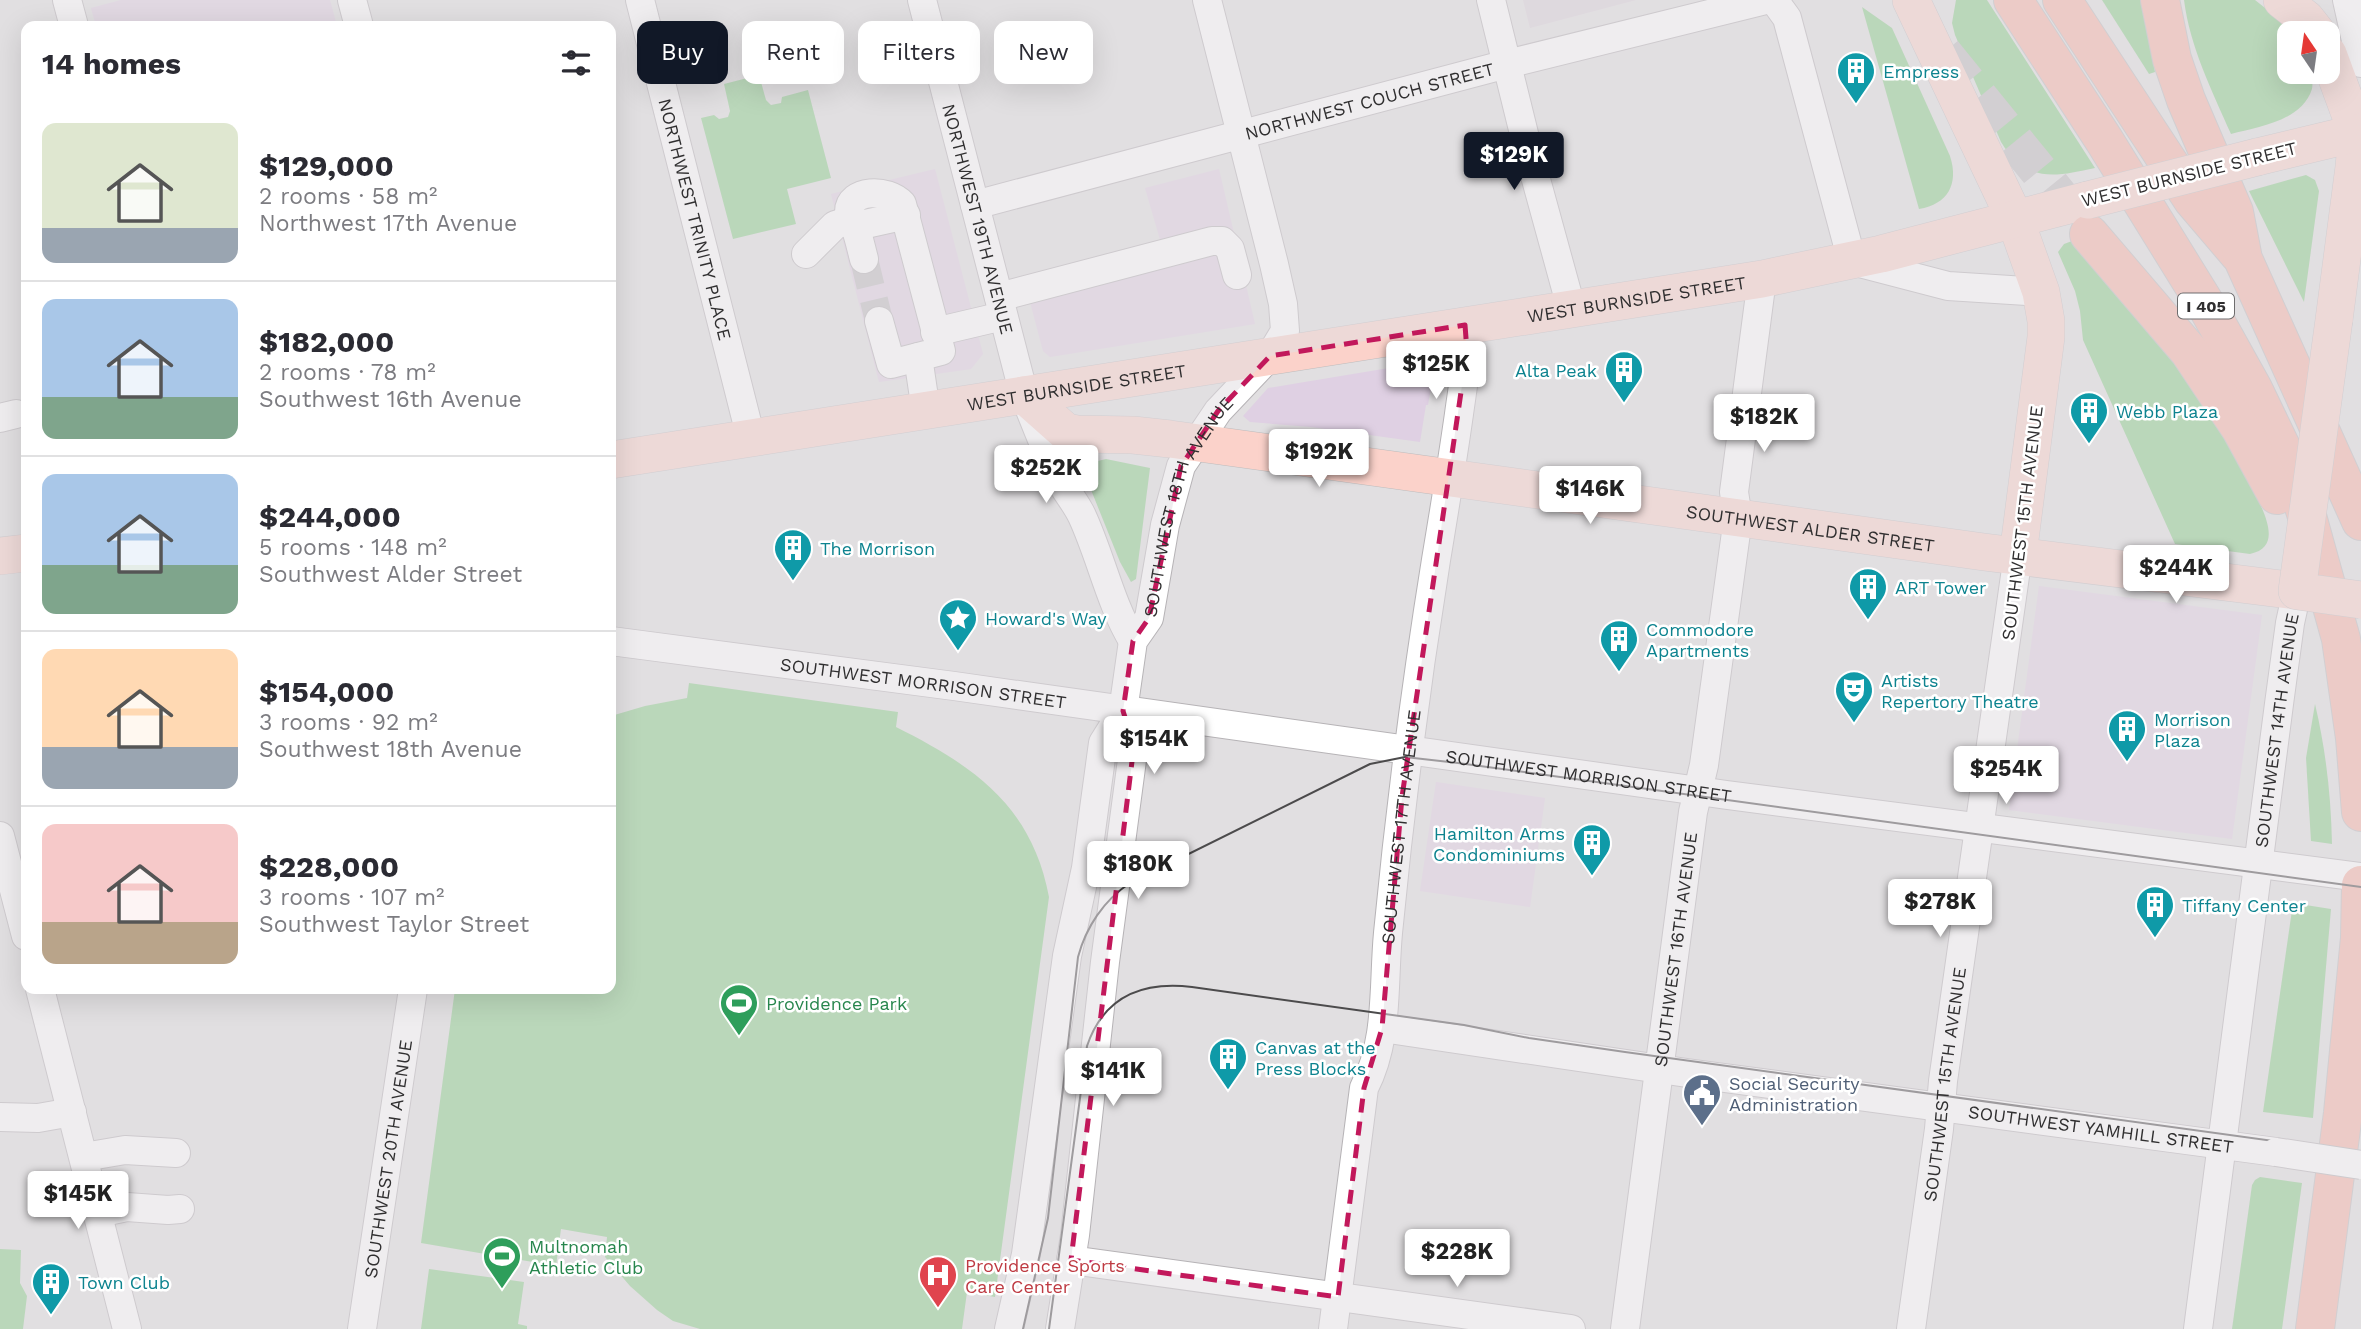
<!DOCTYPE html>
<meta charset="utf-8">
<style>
:root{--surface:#fff;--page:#f7f7f7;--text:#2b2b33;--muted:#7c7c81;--line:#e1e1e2;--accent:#111827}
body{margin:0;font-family:"Work Sans",sans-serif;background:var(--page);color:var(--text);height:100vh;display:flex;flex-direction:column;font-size:26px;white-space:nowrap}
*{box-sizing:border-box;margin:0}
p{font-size:23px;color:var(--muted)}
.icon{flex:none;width:38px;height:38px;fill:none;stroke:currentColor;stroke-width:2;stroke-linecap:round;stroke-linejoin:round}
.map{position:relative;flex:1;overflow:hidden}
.side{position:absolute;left:21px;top:21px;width:595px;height:973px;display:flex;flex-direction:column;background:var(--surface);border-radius:14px;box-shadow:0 7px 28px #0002}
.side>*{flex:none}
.banner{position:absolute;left:637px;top:21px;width:665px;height:63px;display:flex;gap:14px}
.needle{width:46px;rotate:347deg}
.buttons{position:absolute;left:2277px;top:21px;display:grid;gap:14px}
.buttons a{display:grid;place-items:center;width:63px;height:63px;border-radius:14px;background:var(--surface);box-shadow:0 7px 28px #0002;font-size:35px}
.price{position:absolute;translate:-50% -60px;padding:0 16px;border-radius:7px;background:#fff;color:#222;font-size:23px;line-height:46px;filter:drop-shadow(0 2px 4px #0008)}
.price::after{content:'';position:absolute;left:50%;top:42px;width:21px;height:16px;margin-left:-10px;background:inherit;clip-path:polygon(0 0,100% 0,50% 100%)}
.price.active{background:var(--accent);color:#fff}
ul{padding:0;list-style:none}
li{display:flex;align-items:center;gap:21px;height:175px;padding:0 21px}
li+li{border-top:2px solid var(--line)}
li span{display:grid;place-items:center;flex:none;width:196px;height:140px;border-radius:14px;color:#555}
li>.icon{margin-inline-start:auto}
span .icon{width:84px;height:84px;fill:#fffc;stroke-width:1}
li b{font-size:30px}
h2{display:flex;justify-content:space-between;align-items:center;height:84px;padding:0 21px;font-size:30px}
.chip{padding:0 24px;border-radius:14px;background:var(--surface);box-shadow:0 7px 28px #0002;font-size:24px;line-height:63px}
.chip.active{background:var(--accent);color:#fff}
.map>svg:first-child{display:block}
.commercial{fill:#dfd0e3}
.built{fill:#dad2d9}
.green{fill:#8bce8b}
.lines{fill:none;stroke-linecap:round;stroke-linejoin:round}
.minor-tunnel{stroke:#bebcbe;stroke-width:28;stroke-dasharray:28 14;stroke-linecap:butt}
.highway-tunnel{stroke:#bebcbe;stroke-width:38;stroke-dasharray:38 19;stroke-linecap:butt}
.minor-casing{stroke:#b6b3b6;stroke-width:30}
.major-casing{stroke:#bdbcbd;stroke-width:38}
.highway-casing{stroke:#bdbcbd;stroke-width:40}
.minor{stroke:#fff;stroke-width:28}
.major{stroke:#fbd2ca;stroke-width:37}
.highway{stroke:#f8b4a6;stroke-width:38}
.tram{stroke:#4c4b4c;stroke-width:2}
.minor-bridge-casing{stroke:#b6b3b6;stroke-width:30;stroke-linecap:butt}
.major-bridge-casing{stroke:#bdbcbd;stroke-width:38;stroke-linecap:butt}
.minor-bridge{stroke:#fff;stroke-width:28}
.major-bridge{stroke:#fbd2ca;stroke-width:37}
.marked{fill:none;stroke:#c2185b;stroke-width:5;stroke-dasharray:14 9;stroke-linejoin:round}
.labels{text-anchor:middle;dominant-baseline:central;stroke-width:5;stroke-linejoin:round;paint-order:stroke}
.shield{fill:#fff;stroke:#6e6d6e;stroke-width:2}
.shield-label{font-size:16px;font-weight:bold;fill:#302f30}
.culture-label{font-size:18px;fill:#0d838f;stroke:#fff;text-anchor:start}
.street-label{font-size:18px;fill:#302f30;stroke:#fff}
.leisure-label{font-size:18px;fill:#27864d;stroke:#fff;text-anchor:start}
.service-label{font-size:18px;fill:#4e5e75;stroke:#fff;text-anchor:start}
.health-label{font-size:18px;fill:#be3a42;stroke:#fff;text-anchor:start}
</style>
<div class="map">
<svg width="2361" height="1329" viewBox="0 0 2361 1329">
<rect width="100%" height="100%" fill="#e1dfe1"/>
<!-- commercial -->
<g class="commercial">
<path d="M121,0H330L337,26H96L91,8Z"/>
<path d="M935,169L983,354L971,369L879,382L831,194Z"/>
<path d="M1219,169L1255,324L1050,357L1043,351L1024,279L1161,243L1145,188Z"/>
<path d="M1431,361L1435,365L1428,405H1426L1420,442L1311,427L1250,422L1243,416L1268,388Z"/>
<path d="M2039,586L2262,615L2232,839L2009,810Z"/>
<path d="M1436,782L1545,798L1530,907L1420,891Z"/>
</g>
<!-- built -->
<path class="built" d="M1523,0H1636L1530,28Z"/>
<!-- green -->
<g class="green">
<path d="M1956,0H1987L2095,168C2054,177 2026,183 2001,142L1955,35L1952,23Z"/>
<path d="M2102,0H2141L2155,72L2149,74Z"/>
<path d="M2184,0H2255L2293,30L2296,33H2289V72H2312C2312,77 2313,84 2312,89C2302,121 2258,127 2231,134C2212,91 2190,47 2184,0Z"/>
<path d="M1862,7L1892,28L1950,156C1959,184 1948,204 1919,209Z"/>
<path d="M759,75L766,100L771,105L781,103L782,97L808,90L831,178L787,189L796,224L733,239L701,118L714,115L719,119L728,117L730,111L724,84Z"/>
<path d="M2306,175L2315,180L2319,191L2304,302L2249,191Z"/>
<path d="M2072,241L2089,257C2138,317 2198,379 2235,448C2242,463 2248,478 2255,492C2263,512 2284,547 2250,554L2175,544L2083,340L2080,311L2075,291L2058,252L2064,244Z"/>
<path d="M1106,459L1150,468L1136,579L1131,582L1120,562L1081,465Z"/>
<path d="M689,683L898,712L896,727C974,766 1032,806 1049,897L995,1297L967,1292L962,1329H700L673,1321L657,1310L630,1286L605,1257L607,1237L561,1229L556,1266L421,1243L455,989H611V716L645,706L687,698Z"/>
<path d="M2315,704C2326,751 2331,796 2332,844L2311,841L2306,758Z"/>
<path d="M2293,903L2331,909L2313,1118L2263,1112Z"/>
<path d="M2260,1177L2302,1183L2282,1329H2232L2252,1185L2255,1180Z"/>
<path d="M0,1249L21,1250L20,1283L27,1296L23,1329H0Z"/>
<path d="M429,1269L524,1282L518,1324L527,1326V1329H421Z"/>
</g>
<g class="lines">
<!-- minor-tunnel -->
<path class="minor-tunnel" d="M864,259L879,321"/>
<!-- highway-tunnel -->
<path class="highway-tunnel" d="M1943,53L2086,229"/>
<defs>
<g id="minor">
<path d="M67,0L74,26"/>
<path d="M352,0L359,26"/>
<path id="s1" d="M640,0L751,438"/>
<path id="s2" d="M922,0L1024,395C1036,424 1046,452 1060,480C1066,492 1076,503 1082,516C1101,557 1110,603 1133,641"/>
<path d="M1491,0L1529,154L1571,307"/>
<path d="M1774,0L1787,18L1852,261L1948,286L2041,292"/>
<path d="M2347,0L2361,63"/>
<path id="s3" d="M975,205L1507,64L1766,0"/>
<path d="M855,224L861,225L906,215"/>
<path d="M806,254L835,225L851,220"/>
<path d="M864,259C861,248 859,237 855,227C853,222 849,218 849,212C849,189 888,188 902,204L941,351L891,364L879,321"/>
<path d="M999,297L1212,241H1222L1230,249L1237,275"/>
<path d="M935,332L1003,316"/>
<path d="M918,357L926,411"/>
<path d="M0,418L16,414"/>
<path id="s4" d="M611,641L954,686L1727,795L2361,877"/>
<path d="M0,836L26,936"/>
<path d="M40,989L127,1329"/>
<path id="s5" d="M1382,1028L1687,1073L2276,1152"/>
<path d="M0,1117L38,1118L72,1112"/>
<path d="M84,1157L125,1150L176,1153"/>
<path d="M98,1213L127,1207L168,1210L180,1209"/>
<path d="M1071,1260L1571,1329"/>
<path id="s6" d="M362,1329L413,989"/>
<path id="s7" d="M1009,1329L1026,1254L1067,956L1086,868L1103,743L1123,711L1133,641L1149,618L1165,525L1181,466L1218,411L1270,356L1285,331L1283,304L1274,264L1207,0"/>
<path d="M1060,1329L1075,1235L1105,962L1134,745L1123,711"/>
<path id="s8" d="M1333,1329L1364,1088C1389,1040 1383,986 1388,933C1400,808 1416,684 1436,560C1444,512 1452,463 1459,414C1463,384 1469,355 1465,325"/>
<path id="s9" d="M1625,1329L1693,812L1704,765L1738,518L1734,492L1762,279"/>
<path id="s10" d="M1911,1329L1939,1129L1943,1081L2018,555"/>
<path id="s11" d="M2198,1329L2279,704L2290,623L2297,591"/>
</g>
<g id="major">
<path d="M1911,0L2015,219L2041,292L2046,321V337L2018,555"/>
<path d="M2282,0L2306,19L2317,33"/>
<path d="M2328,54L2357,133L2354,167L2334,320"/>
<path d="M2257,157L2361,132"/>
<path id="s12" d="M1024,395L1066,432L1077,434L1133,435L1170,439L1984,552L2297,591"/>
<path id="s13" d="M611,460L1762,279L1881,254L2088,200"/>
<path d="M0,556L26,553"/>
</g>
<g id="highway">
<path d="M2013,0L2104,140L2209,310L2253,389L2292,470L2307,516L2341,639L2355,738L2361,812"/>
<path d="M2062,0L2193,200L2239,254"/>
<path d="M2160,0L2172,59L2186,100L2234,212L2243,259L2361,521"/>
<path d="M2089,234L2189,351L2241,429L2277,495"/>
<path d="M2315,1329L2343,1113L2360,938L2361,885"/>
</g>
</defs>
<!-- minor casing -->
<use href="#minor" class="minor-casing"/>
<!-- major casing -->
<use href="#major" class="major-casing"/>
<!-- highway casing -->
<use href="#highway" class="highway-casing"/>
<!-- minor -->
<use href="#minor" class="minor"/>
<!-- major -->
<use href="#major" class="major"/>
<!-- highway -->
<use href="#highway" class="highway"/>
<!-- tram -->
<g class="tram">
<path d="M1023,1329L1048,1218L1078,957C1086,927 1104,900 1130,883L1370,764L1405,757L1458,763L2361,887"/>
<path d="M1049,1329L1087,1046C1104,996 1142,981 1192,987L1464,1025L1529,1038L1625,1052L2361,1153"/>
</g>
<defs>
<path id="minor-bridge" d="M2276,1152L2361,1165"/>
<g id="major-bridge">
<path d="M2088,200L2257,157"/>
<path d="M2334,320L2297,591L2361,600"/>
</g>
</defs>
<!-- minor-bridge casing -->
<use href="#minor-bridge" class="minor-bridge-casing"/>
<!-- major-bridge casing -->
<use href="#major-bridge" class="major-bridge-casing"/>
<!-- minor-bridge -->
<use href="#minor-bridge" class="minor-bridge"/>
<!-- major-bridge -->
<use href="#major-bridge" class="major-bridge"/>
</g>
<!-- marked area -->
<path d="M0 0H2361V1329H0ZM1465,325L1467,351L1402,797L1382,1028L1364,1088L1338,1297L1071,1260L1134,745L1123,711L1133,641L1149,618L1181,466L1218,411L1270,356Z" fill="#e1dfe1" fill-opacity=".55" fill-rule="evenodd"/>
<path class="marked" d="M1465,325L1467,351L1402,797L1382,1028L1364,1088L1338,1297L1071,1260L1134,745L1123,711L1133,641L1149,618L1181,466L1218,411L1270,356Z"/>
<!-- icons -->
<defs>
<symbol id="building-pin" viewBox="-11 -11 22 30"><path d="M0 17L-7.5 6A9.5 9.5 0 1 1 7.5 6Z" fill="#0f9aa8" stroke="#fff"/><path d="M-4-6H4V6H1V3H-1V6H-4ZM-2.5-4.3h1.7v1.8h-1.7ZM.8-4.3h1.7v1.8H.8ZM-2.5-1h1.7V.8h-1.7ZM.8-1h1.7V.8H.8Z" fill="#fff"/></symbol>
<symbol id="sight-pin" viewBox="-11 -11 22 30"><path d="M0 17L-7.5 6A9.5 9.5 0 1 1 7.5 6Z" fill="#0f9aa8" stroke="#fff"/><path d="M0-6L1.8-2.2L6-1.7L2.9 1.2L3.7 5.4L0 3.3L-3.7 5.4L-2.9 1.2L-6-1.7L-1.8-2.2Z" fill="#fff"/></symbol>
<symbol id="theatre-pin" viewBox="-11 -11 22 30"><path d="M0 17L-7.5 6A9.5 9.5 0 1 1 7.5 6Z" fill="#0f9aa8" stroke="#fff"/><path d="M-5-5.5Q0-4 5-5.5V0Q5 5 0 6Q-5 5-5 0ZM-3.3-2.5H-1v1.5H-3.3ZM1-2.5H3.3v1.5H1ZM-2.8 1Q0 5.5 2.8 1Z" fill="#fff"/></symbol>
<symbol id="stadium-pin" viewBox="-11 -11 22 30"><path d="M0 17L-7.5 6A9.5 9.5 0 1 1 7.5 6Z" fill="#2e9e5b" stroke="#fff"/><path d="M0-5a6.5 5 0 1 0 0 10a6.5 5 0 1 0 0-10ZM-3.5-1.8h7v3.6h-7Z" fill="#fff"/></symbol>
<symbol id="civic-pin" viewBox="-11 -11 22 30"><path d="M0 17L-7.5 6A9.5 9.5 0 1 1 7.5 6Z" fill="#5c6f8a" stroke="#fff"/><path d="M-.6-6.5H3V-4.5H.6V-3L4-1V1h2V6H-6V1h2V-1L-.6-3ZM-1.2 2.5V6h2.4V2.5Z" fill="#fff"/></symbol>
<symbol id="hospital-pin" viewBox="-11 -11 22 30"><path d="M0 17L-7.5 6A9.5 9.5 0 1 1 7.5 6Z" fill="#e0444e" stroke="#fff"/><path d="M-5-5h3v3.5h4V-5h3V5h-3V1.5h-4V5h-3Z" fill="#fff"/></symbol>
</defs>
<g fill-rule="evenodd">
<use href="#building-pin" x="1834" y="49" width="44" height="60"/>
<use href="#building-pin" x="1602" y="348" width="44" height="60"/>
<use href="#building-pin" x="2067" y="389" width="44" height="60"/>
<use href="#building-pin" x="771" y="526" width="44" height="60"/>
<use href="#building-pin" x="1846" y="565" width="44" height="60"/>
<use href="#sight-pin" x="936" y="596" width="44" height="60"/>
<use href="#building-pin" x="1597" y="617" width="44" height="60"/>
<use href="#theatre-pin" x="1832" y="668" width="44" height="60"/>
<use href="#building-pin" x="2105" y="707" width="44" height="60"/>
<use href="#building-pin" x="1570" y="821" width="44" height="60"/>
<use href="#building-pin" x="2133" y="883" width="44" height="60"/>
<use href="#stadium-pin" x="717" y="981" width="44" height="60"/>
<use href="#building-pin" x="1206" y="1035" width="44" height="60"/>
<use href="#civic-pin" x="1680" y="1071" width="44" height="60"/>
<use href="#stadium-pin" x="480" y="1234" width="44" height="60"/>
<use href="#hospital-pin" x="916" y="1253" width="44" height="60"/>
<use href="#building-pin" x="29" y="1260" width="44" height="60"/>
</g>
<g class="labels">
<!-- shield labels -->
<rect class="shield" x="2178" y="293.5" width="56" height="25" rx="5"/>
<g class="shield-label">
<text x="2206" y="306">I 405</text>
</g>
<!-- culture labels -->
<g class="culture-label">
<text x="1883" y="71">Empress</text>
<text x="1597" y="370" text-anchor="end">Alta Peak</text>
<text x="2116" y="411">Webb Plaza</text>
<text x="820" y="548">The Morrison</text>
<text x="1895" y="587">ART Tower</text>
<text x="985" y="618">Howard's Way</text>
<text x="1646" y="629">Commodore<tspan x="1646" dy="21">Apartments</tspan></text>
<text x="1881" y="680">Artists<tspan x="1881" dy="21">Repertory Theatre</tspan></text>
<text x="2154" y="719">Morrison<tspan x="2154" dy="21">Plaza</tspan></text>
<text x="1565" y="833" text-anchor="end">Hamilton Arms<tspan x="1565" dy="21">Condominiums</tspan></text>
<text x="2182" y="905">Tiffany Center</text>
<text x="1255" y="1047">Canvas at the<tspan x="1255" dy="21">Press Blocks</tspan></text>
<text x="78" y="1282">Town Club</text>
</g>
<!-- street labels -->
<g class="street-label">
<text stroke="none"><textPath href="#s3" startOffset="408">NORTHWEST COUCH STREET</textPath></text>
<text transform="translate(2189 174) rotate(-14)">WEST BURNSIDE STREET</text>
<text stroke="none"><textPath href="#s2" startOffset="226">NORTHWEST 19TH AVENUE</textPath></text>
<text stroke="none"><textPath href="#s1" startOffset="226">NORTHWEST TRINITY PLACE</textPath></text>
<text stroke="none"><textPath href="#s13" startOffset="1038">WEST BURNSIDE STREET</textPath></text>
<text stroke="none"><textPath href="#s13" startOffset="471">WEST BURNSIDE STREET</textPath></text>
<text stroke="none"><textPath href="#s7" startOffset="850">SOUTHWEST 18TH AVENUE</textPath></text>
<text transform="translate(2022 523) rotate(-83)">SOUTHWEST 15TH AVENUE</text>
<text stroke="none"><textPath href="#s12" startOffset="807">SOUTHWEST ALDER STREET</textPath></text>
<text stroke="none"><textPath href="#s4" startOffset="315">SOUTHWEST MORRISON STREET</textPath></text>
<text stroke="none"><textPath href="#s11" startOffset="604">SOUTHWEST 14TH AVENUE</textPath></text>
<text stroke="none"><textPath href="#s4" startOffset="987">SOUTHWEST MORRISON STREET</textPath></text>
<text stroke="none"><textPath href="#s8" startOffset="508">SOUTHWEST 17TH AVENUE</textPath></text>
<text stroke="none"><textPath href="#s9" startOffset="383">SOUTHWEST 16TH AVENUE</textPath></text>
<text stroke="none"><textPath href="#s10" startOffset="247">SOUTHWEST 15TH AVENUE</textPath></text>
<text stroke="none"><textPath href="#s5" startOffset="726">SOUTHWEST YAMHILL STREET</textPath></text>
<text stroke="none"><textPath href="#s6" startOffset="172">SOUTHWEST 20TH AVENUE</textPath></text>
</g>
<!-- leisure labels -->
<g class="leisure-label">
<text x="766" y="1003">Providence Park</text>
<text x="529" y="1246">Multnomah<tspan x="529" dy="21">Athletic Club</tspan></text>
</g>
<!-- service labels -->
<g class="service-label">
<text x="1729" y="1083">Social Security<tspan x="1729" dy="21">Administration</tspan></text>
</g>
<!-- health labels -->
<g class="health-label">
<text x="965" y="1265">Providence Sports<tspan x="965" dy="21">Care Center</tspan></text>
</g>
</g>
</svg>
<div class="buttons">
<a><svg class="needle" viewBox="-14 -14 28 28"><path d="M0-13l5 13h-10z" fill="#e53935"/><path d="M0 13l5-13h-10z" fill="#7c7c81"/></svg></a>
</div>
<b class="price active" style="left:1514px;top:192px">$129K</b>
<b class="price" style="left:1436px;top:401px">$125K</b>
<b class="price" style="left:1764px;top:454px">$182K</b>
<b class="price" style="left:1319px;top:489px">$192K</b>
<b class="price" style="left:1046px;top:505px">$252K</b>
<b class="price" style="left:1590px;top:526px">$146K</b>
<b class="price" style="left:2176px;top:605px">$244K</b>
<b class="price" style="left:1154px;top:776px">$154K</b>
<b class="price" style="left:2006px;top:806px">$254K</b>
<b class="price" style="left:1138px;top:901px">$180K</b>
<b class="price" style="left:1940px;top:939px">$278K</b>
<b class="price" style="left:1113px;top:1108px">$141K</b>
<b class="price" style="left:78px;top:1231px">$145K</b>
<b class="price" style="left:1457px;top:1289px">$228K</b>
<div class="banner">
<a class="chip active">Buy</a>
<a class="chip">Rent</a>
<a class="chip">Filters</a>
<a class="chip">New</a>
</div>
<section class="side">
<h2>14 homes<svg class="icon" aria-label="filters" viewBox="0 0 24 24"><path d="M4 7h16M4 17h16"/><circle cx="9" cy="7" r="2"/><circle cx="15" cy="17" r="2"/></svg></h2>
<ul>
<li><span style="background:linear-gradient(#dfe7d0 75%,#9aa5b1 0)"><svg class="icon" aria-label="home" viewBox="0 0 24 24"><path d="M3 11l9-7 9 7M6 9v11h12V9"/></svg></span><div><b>$129,000</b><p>2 rooms · 58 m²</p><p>Northwest 17th Avenue</p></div></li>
<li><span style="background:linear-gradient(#a9c7e8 70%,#7fa58c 0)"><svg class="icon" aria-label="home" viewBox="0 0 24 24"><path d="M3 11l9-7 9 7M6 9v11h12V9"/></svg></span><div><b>$182,000</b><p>2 rooms · 78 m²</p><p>Southwest 16th Avenue</p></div></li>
<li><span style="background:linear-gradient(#a9c7e8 65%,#7fa58c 0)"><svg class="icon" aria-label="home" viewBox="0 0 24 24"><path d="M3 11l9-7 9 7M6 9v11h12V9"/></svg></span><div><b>$244,000</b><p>5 rooms · 148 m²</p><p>Southwest Alder Street</p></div></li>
<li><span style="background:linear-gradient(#ffd9b3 70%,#9aa5b1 0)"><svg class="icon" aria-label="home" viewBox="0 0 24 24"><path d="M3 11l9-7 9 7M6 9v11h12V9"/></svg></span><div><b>$154,000</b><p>3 rooms · 92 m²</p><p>Southwest 18th Avenue</p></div></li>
<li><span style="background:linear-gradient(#f6c9c9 70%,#b9a48a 0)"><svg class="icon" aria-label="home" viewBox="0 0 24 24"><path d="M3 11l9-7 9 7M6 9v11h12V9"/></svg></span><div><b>$228,000</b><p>3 rooms · 107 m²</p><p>Southwest Taylor Street</p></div></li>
</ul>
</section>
</div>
